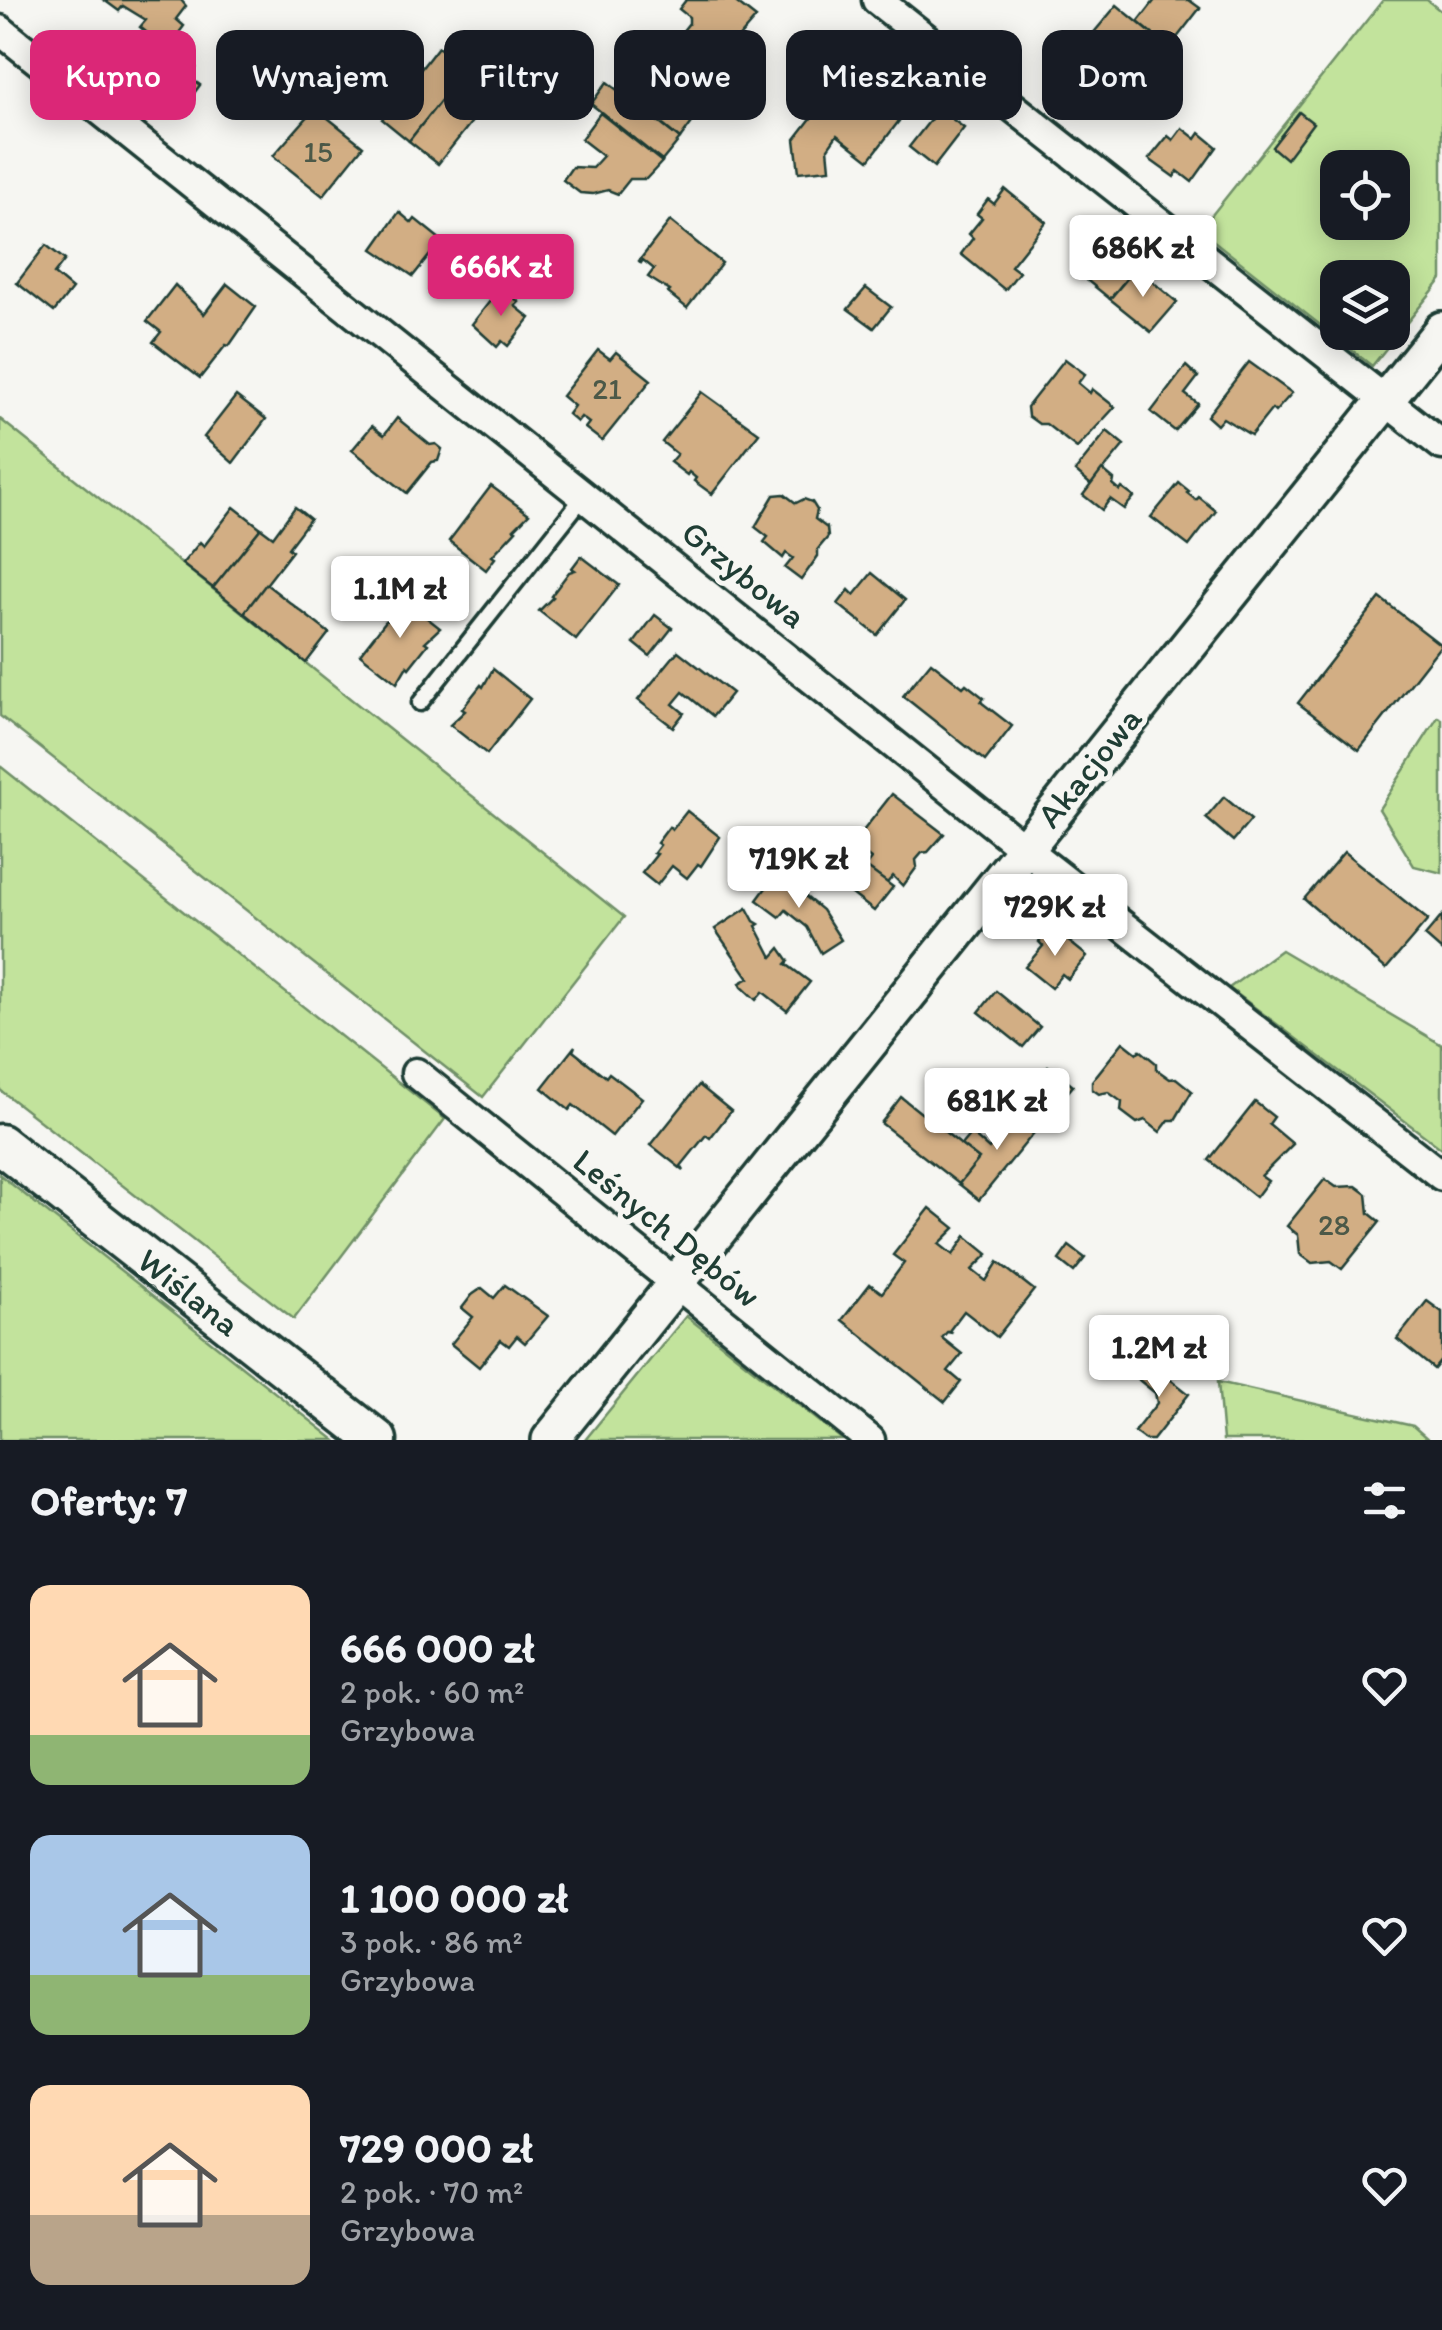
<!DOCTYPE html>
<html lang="pl">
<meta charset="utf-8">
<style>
:root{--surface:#171b24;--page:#20242c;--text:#f1f3f6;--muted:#9ea1a6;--accent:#db2777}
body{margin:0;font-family:Itim,sans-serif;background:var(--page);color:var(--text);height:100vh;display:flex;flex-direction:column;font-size:38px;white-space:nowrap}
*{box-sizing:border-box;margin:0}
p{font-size:32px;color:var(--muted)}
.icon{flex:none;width:55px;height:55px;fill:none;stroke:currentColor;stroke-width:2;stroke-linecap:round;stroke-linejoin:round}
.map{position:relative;height:1440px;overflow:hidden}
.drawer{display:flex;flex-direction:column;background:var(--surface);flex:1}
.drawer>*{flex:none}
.guide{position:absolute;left:30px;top:30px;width:1382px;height:90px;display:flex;gap:20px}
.buttons{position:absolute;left:1320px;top:150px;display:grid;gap:20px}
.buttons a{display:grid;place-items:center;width:90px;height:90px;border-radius:20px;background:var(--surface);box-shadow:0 5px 25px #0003;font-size:50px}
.price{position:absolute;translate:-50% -85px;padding:0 22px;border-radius:10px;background:#fff;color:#222;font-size:32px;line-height:65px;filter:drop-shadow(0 2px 5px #0008)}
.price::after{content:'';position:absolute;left:50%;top:60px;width:30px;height:22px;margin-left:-15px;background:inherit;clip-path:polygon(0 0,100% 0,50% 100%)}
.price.active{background:var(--accent);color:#fff}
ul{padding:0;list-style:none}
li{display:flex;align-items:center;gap:30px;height:250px;padding:0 30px}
li span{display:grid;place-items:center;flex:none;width:280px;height:200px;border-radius:20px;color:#555}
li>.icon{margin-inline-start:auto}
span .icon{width:120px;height:120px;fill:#fffc;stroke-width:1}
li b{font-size:42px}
h2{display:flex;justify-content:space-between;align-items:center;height:120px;padding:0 30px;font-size:42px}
.tag{padding:0 35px;border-radius:20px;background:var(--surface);box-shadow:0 5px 25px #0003;font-size:35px;line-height:90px}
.tag.active{background:var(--accent);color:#fff}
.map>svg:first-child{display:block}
.green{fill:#c2e39c;stroke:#709068;stroke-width:2.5;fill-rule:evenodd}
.building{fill:#d2ae84;stroke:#1f3d34;stroke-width:2.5}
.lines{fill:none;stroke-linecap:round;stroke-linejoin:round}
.service-casing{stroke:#1f3d34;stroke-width:21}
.minor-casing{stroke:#1f3d34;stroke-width:35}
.tertiary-casing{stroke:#1f3d34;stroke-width:42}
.secondary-casing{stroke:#1f3d34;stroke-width:45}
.service{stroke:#f6f6f2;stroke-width:14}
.minor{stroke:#f6f6f2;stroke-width:28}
.tertiary{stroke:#f6f6f2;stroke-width:35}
.secondary{stroke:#f6f6f2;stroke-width:38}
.labels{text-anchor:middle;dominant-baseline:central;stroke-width:10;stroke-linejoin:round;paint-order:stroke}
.number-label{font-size:30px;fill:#4c5948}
.street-label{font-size:35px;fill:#1f3d34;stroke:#f6f6f2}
</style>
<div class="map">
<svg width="1442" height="1440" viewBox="0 0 1442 1440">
<rect width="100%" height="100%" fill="#f6f6f2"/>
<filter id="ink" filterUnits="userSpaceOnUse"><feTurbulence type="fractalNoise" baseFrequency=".01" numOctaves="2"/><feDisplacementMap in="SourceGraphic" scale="20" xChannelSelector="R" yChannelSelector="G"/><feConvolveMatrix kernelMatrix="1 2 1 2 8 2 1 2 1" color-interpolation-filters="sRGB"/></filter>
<g filter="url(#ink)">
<!-- green -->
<g class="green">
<path d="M1383,0H1427L1442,12V279L1372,366L1200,230ZM1338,168H1392V222H1338ZM1338,278H1392V332H1338Z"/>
<path d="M0,419L624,917L483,1097L0,716Z"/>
<path d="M1438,717L1442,719V873L1414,866L1379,809Z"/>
<path d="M0,766L445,1119L294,1319L0,1090Z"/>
<path d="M1281,950L1442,1045V1149L1229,988Z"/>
<path d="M0,1175L335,1440H0Z"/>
<path d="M686,1316L843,1440H585Z"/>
<path d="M1218,1382L1413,1426L1429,1440H1223Z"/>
</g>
<!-- building -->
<g class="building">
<path d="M104,0H181L186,6L176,19L184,26L167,49L140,27L146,20L123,6L119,11Z"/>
<path d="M686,0H733L756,18L713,67L677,38L689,23V17L679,9Z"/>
<path d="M1155,0H1189L1200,8L1169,48L1138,22Z"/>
<path d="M1117,5L1169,48L1134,93L1080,49Z"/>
<path d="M493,37L540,75L526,90L505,72L477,106L453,85Z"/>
<path d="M438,47L466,69L409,141L382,119Z"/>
<path d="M178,55L196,68L189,77L200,85L192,96L181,88L170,101L152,88Z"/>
<path d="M843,77L899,121L869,160L837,135L828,148L830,169L799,172L795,139Z"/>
<path d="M607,82L680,139L662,161L591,104Z"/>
<path d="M453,85L482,109L438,164L409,141Z"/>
<path d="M672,103L694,120L680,139L658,121Z"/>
<path d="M313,106L363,146L323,196L273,156L310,114Z"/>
<path d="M939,109L964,128L934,167L909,147Z"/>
<path d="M1299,112L1313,123L1286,159L1272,147Z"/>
<path d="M600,113L662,162L646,179H630L618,194L608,190L593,194L580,193L563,180L572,167L592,168L603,156L581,139Z"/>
<path d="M1182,128L1196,139L1200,133L1217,147L1192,182L1178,171L1174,177L1149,159L1168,136L1173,140Z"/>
<path d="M1005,189L1046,222L1011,266L1019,272L1005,290L961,254L973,238L969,234L982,218L977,214L988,199L994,204Z"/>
<path d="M399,212L412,223L415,219L446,244L435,258L430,255L413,276L373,249Z"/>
<path d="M670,221L722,263L687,308L668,293L670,291L648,277L654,269L643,260L641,263L639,261Z"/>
<path d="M1117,236L1143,258L1110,299L1083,277Z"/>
<path d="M46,245L65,260L54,274L72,289L54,312L17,283Z"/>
<path d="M1136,268L1177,302L1151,332L1110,299Z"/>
<path d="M227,284L256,307L229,346L226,345L200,378L153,342L161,332L147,321L175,285L204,314Z"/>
<path d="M501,287L519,302L515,306L530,318L508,346L502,341L497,347L472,324Z"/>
<path d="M866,288L891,307L874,328L848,309Z"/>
<path d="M598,350L610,359L616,352L651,380L602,441L585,428L589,423L581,417L577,422L568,414L574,406L562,396Z"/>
<path d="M1065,359L1085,374L1078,383L1090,393L1092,389L1115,407L1077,448L1046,424H1039L1028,416L1027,407Z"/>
<path d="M1249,362L1292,393L1275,412L1272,409L1251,435L1223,418L1217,425L1207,416Z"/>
<path d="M1186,366L1198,377L1185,394L1198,404L1175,431L1151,412Z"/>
<path d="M702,392L759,433L712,494L694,481L696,478L689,472L687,475L670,462L677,454L662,442Z"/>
<path d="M236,396L266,419L233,463L204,437Z"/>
<path d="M397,418L430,445L436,444L442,449L438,461L432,462L407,493L352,450L372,426L384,435Z"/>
<path d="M1107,431L1124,445L1091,485L1075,471Z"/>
<path d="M1102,470L1114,480L1113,485L1120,491L1122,488L1134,497L1124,509L1110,499L1102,510L1083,495Z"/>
<path d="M1179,483L1189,491L1187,493L1196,500L1199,497L1216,511L1189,546L1151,517Z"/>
<path d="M491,486L529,514L514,529L516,530L492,556L495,558L486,570L449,541Z"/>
<path d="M784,494L796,503L804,499L812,502L817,510L815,519L827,528L828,537L818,549V556L801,580L785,568L793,558L786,553L783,558L764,542L768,537L755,527L774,495Z"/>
<path d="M234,507L261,528L213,588L182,564L200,542L204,546Z"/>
<path d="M295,507L310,519L288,548L292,551L244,613L213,588L261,528L273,537Z"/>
<path d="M581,556L619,585L576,640L539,611L553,597L551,596L569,572L575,570L572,568Z"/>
<path d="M872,573L905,600L877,635L838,604L849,590L854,595Z"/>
<path d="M266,584L329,633L306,663L244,613Z"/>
<path d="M1380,598L1441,645L1359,750L1298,703Z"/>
<path d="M403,599L440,628L425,642L428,644L409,668L407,666L397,683L360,654Z"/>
<path d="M655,615L672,628L650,656L634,643Z"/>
<path d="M678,651L732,693L713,716L683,692L673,704L684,713L673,727L638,700Z"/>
<path d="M931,662L963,687L966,684L984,698L981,702L1012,726L985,761L903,696Z"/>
<path d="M493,669L530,699L487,754L450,725L465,711L462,709L481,685L483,687Z"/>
<path d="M892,794L944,834L928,852L922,853L916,860L917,867L903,886L893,876L887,883L865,867L871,859L852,845Z"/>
<path d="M1224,797L1251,820L1233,841L1206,818Z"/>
<path d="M687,811L720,837L701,866L698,864L687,878L672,866L657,885L642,873L657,854L654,853L660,845L657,843L669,827L672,830Z"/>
<path d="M1344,852L1428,920L1386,969L1304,899Z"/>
<path d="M862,864L893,887L874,911L843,887Z"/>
<path d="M777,873L822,910L841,940L821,953L807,927L786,910L780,917L757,900Z"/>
<path d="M747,908L754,921L759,924L756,926L772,957L780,948L789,961L786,964L810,982L787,1011L763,992L756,1000L742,987L740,983L749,978L715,929Z"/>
<path d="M1442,916V951L1425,936Z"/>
<path d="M1051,927L1087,956L1068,979L1062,974L1051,988L1025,967L1043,946L1039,942Z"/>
<path d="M996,991L1040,1027L1023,1047L979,1012Z"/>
<path d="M1123,1042L1137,1053L1140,1050L1156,1063V1069L1170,1079L1176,1078L1192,1091L1175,1120H1169L1160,1132L1145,1120L1137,1123L1121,1111L1122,1102L1108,1092L1099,1094L1092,1089V1081Z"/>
<path d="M575,1046L573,1051L606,1077L609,1073L642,1098L612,1136L573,1105L569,1110L542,1088Z"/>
<path d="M1048,1066L1073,1086L1042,1123L1017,1103Z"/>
<path d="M699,1085L731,1111L710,1138L706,1135L681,1166L684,1171L651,1145Z"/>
<path d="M901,1097L979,1159L959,1184L881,1123Z"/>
<path d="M1255,1102L1274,1117L1269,1124L1293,1144L1261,1176L1268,1181L1256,1197L1209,1160Z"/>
<path d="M1023,1107L1042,1123L979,1200L959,1184L979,1159L961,1145L971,1133L989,1149Z"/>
<path d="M1325,1179L1336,1187L1356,1186L1367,1194L1369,1213L1380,1222L1342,1269L1331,1261L1312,1263L1300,1254L1298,1235L1287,1226Z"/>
<path d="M930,1208L955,1228L939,1244L953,1255L966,1236L988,1254L972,1270L986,1281L998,1262L1034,1290L997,1337L964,1311L949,1331L952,1333L947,1332L942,1338L962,1354L948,1371L961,1382L945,1402L842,1320L870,1284L882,1293L904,1263L893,1255Z"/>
<path d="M1069,1246L1085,1258L1074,1272L1059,1260Z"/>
<path d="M505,1285L548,1316L525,1343L517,1336L509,1346L501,1340L479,1367L451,1344L473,1317L462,1308L472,1295L482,1288L494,1298Z"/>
<path d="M1427,1301L1442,1312V1359L1434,1369L1397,1339Z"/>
<path d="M1146,1360L1189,1394L1153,1440H1145L1134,1432L1157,1403L1155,1393L1134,1376Z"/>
</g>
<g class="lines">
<defs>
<path id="service" d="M420,703L584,496"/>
<g id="minor">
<path d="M877,0L1442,445"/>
<path d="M0,30L1040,861L1442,1176"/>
<path d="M416,1073L870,1440"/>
</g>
<path id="tertiary" d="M550,1440L1442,330"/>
<path id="secondary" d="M0,1144L377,1440"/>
</defs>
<!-- service casing -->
<use href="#service" class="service-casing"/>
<!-- minor casing -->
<use href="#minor" class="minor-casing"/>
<!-- tertiary casing -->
<use href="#tertiary" class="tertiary-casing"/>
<!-- secondary casing -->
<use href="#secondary" class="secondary-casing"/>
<!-- service -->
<use href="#service" class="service"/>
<!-- minor -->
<use href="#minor" class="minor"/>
<!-- tertiary -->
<use href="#tertiary" class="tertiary"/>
<!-- secondary -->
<use href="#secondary" class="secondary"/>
</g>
</g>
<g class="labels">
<!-- number labels -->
<g class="number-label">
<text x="318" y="151">15</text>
<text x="607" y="388">21</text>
<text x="1334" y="1224">28</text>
</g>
<!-- street labels -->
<g class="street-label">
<text transform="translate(744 574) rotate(39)">Grzybowa</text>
<text transform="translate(1089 767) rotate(-51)">Akacjowa</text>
<text transform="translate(667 1228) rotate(39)">Leśnych Dębów</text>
<text transform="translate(189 1292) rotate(38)">Wiślana</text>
</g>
</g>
</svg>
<div class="buttons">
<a><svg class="icon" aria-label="locate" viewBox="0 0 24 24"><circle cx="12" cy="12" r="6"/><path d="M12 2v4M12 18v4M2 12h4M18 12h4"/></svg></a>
<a><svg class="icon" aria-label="layers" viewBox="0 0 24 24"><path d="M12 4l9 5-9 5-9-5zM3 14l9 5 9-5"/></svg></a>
</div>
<b class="price" style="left:1143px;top:300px">686K zł</b>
<b class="price active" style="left:501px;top:319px">666K zł</b>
<b class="price" style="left:400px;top:641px">1.1M zł</b>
<b class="price" style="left:799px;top:911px">719K zł</b>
<b class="price" style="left:1055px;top:959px">729K zł</b>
<b class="price" style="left:997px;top:1153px">681K zł</b>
<b class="price" style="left:1159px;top:1400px">1.2M zł</b>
<div class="guide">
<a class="tag active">Kupno</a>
<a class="tag">Wynajem</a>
<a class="tag">Filtry</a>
<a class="tag">Nowe</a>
<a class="tag">Mieszkanie</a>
<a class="tag">Dom</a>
</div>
</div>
<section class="drawer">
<h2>Oferty: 7<svg class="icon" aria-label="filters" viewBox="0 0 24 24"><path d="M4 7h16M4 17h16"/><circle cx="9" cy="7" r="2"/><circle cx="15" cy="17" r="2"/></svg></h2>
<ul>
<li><span style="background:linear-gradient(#ffd9b3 75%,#8fb573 0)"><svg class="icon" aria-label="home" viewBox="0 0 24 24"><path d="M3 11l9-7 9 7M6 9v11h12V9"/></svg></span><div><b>666 000 zł</b><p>2 pok. · 60 m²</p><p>Grzybowa</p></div><svg class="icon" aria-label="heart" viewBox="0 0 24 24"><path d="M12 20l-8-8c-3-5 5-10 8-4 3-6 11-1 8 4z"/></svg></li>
<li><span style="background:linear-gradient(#a9c7e8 70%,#8fb573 0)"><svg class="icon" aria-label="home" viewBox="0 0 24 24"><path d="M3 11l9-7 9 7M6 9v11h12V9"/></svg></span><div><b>1 100 000 zł</b><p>3 pok. · 86 m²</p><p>Grzybowa</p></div><svg class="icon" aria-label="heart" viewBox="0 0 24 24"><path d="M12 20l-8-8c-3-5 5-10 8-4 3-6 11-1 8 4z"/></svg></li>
<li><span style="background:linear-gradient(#ffd9b3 65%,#b9a48a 0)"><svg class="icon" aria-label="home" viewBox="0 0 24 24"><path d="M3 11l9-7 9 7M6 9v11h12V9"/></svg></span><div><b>729 000 zł</b><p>2 pok. · 70 m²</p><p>Grzybowa</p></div><svg class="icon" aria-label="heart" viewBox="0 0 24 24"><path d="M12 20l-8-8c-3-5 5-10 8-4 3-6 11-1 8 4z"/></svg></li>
</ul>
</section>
